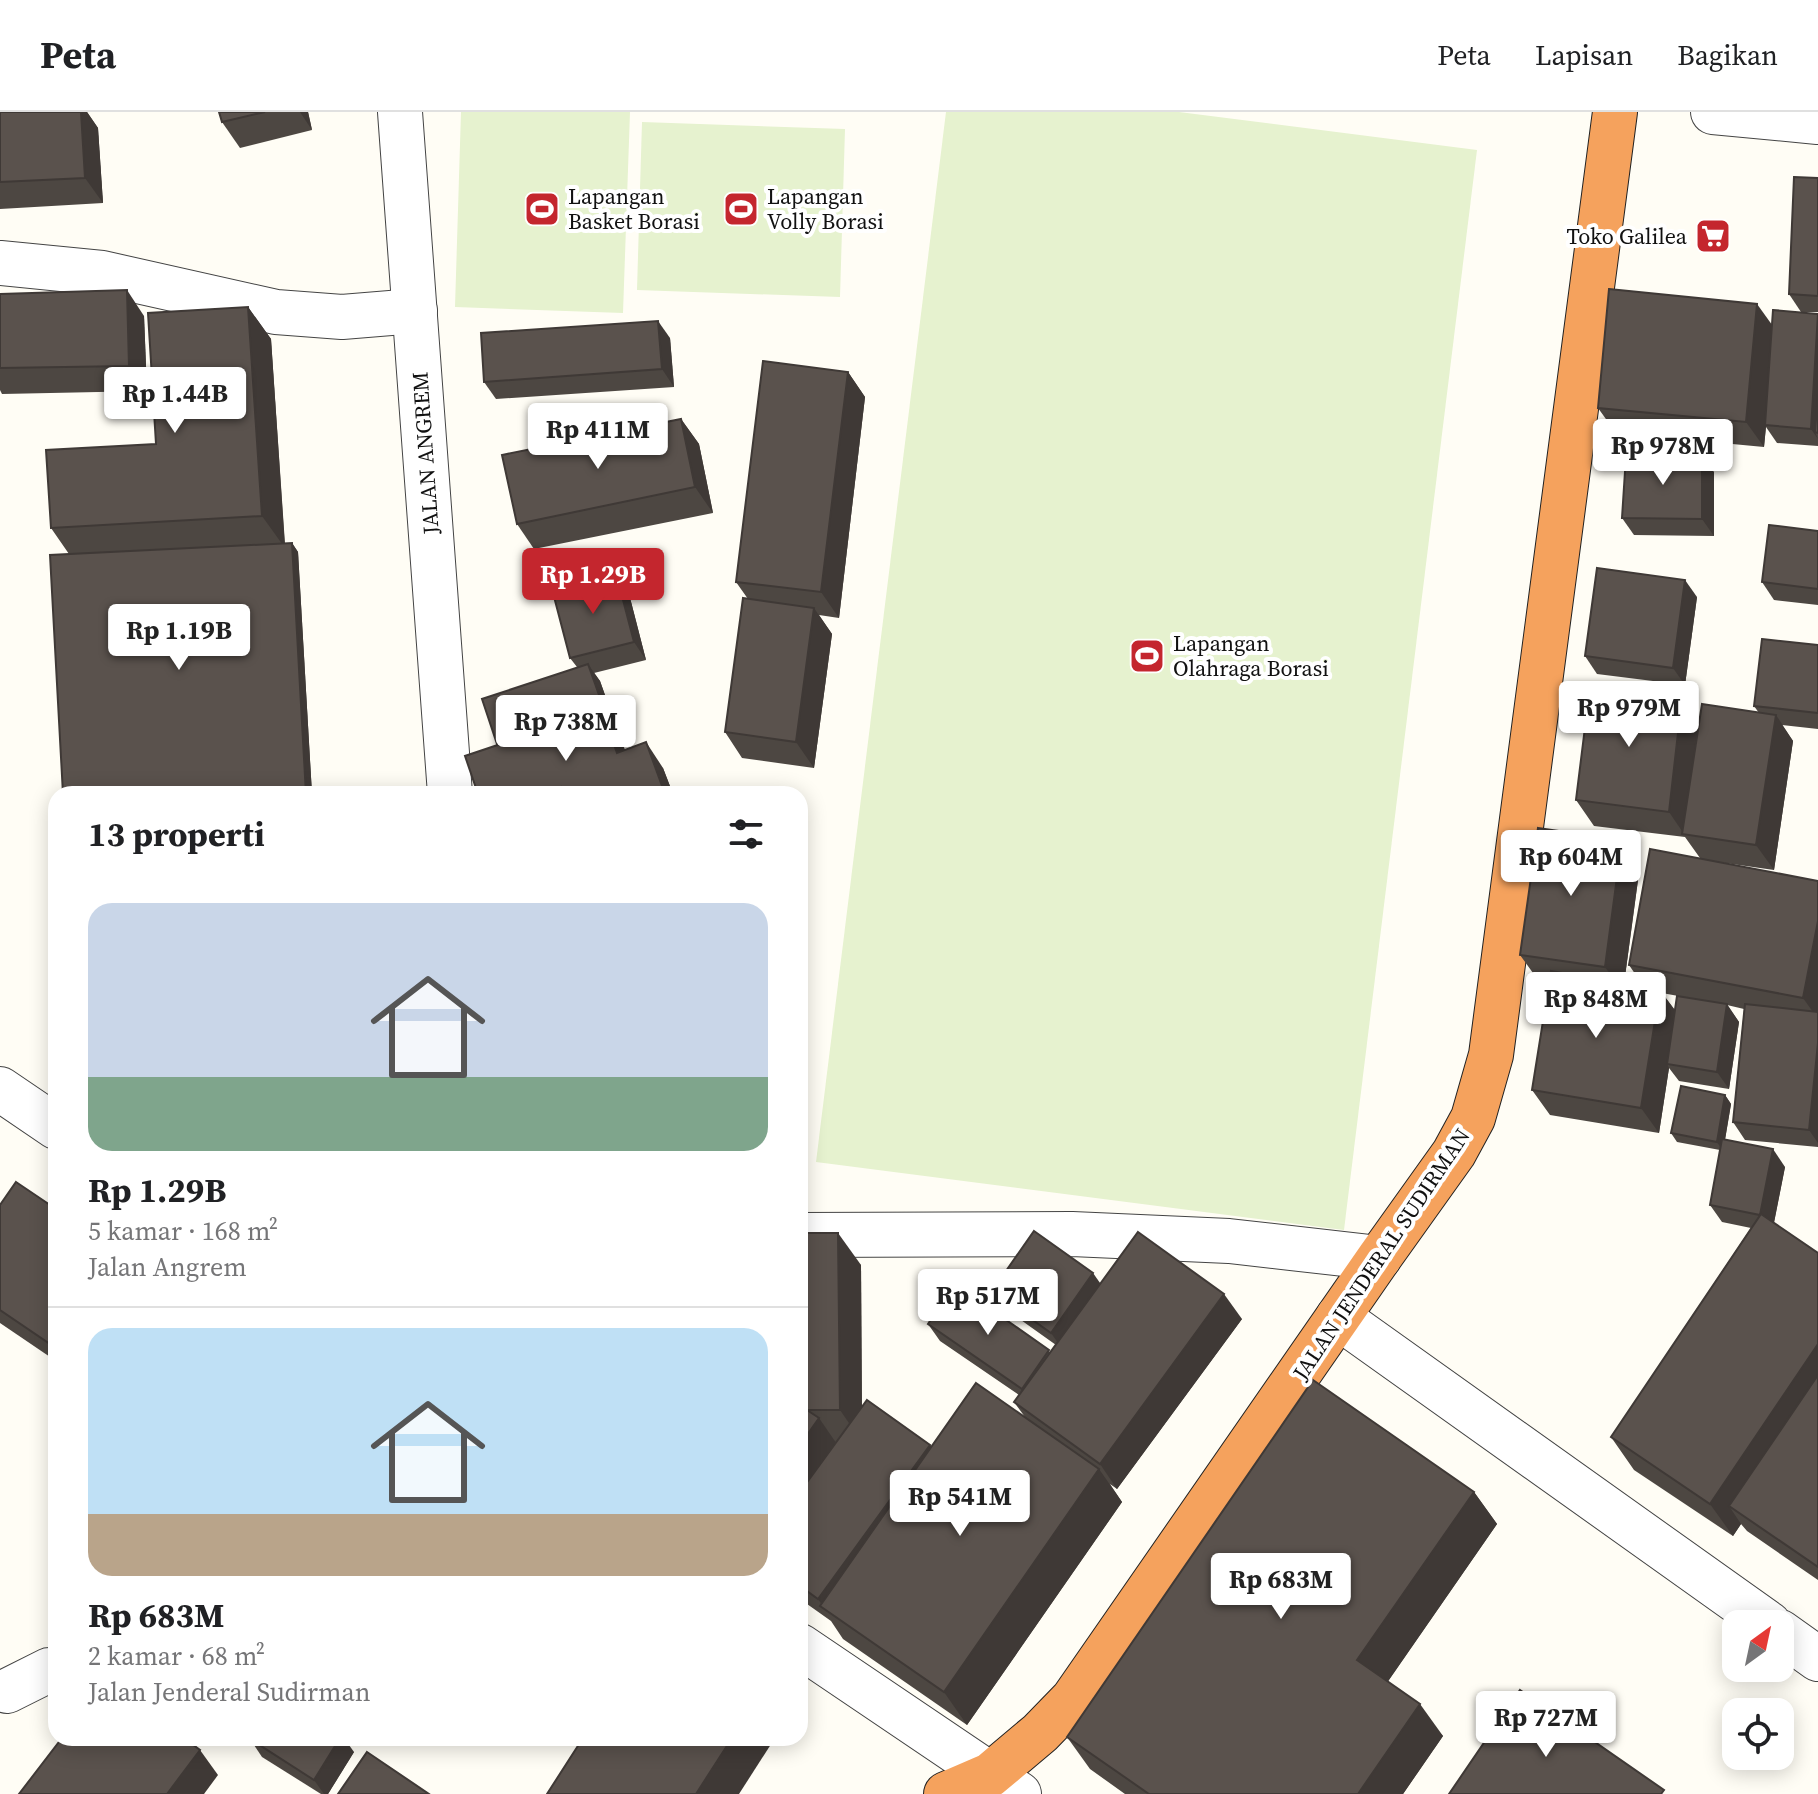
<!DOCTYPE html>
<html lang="id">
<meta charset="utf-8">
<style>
:root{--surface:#fff;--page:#f6f6f6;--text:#202124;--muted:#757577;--line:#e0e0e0;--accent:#c4262e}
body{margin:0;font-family:"Source Serif 4",serif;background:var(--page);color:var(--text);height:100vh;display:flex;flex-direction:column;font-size:30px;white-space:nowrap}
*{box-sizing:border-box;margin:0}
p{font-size:26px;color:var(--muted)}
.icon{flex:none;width:44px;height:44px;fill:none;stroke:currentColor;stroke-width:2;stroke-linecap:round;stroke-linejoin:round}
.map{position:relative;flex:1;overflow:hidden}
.panel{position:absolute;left:48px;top:674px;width:760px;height:960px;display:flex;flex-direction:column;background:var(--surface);border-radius:24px;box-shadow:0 4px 20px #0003}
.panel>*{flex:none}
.needle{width:52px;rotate:33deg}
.controls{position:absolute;left:1722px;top:1498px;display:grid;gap:16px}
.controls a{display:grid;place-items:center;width:72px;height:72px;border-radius:16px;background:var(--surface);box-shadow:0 4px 20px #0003;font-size:40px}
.price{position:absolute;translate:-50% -68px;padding:0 18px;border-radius:8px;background:#fff;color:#222;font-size:26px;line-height:52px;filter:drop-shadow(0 2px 4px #0008)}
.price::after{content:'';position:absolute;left:50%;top:48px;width:24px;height:18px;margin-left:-12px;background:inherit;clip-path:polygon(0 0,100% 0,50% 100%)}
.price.selected{background:var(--accent);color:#fff}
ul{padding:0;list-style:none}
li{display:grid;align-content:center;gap:16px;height:424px;padding:0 40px}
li+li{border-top:2px solid var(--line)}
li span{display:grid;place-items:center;height:248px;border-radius:24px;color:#555}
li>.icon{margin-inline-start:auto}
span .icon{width:144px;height:144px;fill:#fffc;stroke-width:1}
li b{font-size:34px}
h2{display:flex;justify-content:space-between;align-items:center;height:96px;padding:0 40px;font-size:34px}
header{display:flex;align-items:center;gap:48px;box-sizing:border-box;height:112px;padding:0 40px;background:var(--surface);border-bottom:2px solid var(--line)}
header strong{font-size:38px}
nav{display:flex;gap:44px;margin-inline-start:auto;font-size:28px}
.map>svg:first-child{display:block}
.pitch{fill:#e6f2cf}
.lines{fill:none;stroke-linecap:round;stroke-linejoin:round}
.minor-casing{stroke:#444;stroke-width:46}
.highway-casing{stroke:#222;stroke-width:46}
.minor{stroke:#fff;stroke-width:44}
.highway{stroke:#f5a25d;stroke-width:44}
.wall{fill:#4d4742;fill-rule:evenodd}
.shaded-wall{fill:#3f3936}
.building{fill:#5a524d;stroke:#3f3936;stroke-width:2}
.labels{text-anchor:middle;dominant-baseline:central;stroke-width:8;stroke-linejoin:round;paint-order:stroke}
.poi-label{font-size:22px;fill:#111;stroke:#fff;text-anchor:start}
.street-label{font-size:22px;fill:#111;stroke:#fff}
</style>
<header>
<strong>Peta</strong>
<nav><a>Peta</a><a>Lapisan</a><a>Bagikan</a></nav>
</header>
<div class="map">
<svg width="1818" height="1682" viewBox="0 0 1818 1682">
<rect width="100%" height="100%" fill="#fffdf5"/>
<!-- pitch -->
<g class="pitch">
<path d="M461,0H630L623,201L455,195Z"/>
<path d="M946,0H1179L1477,38L1344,1118L816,1050Z"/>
<path d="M642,10L845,17L840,185L637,178Z"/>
</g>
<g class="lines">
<defs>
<g id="minor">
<path d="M400,0L450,682"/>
<path d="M1713,0L1818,10"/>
<path d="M0,151L102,161L276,200L342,205L415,199"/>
<path d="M0,977L56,1015"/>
<path d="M800,1123L1072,1122L1229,1129L1379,1146"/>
<path d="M1338,1205L1769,1512"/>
<path d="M1780,1520L1818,1547"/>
<path d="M800,1534L1019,1682"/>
<path d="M7,1579L49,1558H56"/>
</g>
<path id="highway" d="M946,1682L990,1663L1040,1621L1073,1587L1379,1146L1454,1041L1473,1006L1491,943L1615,0"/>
</defs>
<!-- minor casing -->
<use href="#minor" class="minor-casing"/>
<!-- highway casing -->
<use href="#highway" class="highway-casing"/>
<!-- minor -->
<use href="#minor" class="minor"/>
<!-- highway -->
<use href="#highway" class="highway"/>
</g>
<!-- wall -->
<g class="wall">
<path d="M0,0H87L98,16L103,91L0,97Z"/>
<path d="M219,0H308L312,18L240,36L222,10Z"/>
<path d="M1818,66V200H1801L1789,182Z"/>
<path d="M0,182L144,204L147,279L2,282L0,278Z"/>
<path d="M248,195L271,227L285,432L292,431L298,440L312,682H63L69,442L51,416L156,332Z"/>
<path d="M1818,202V334L1777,331L1766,315L1764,335L1616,321L1598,296L1772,212Z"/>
<path d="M670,226L674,275L496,287L484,270Z"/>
<path d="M848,260L865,285L839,506L819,503L832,522L814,656L742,646L725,620L748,487L736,470Z"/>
<path d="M681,307L699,332L713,401L534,437L517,412Z"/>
<path d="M1714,360V424L1634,423L1622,406Z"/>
<path d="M1818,419V493L1774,488L1762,470Z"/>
<path d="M628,478L646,548L594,561L600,569L616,614L614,615L620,624L625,638L663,656L673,682H478L498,633L577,555L570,546Z"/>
<path d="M1697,485L1685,573L1597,562L1585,544Z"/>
<path d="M1818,533V617L1782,613L1793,629L1774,758L1711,749L1818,769V1035L1745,1028L1733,1010L1744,897L1727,893L1739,910L1729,977L1679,969L1669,956L1659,1021L1550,1003L1532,978L1549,870L1538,868L1520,843L1640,753L1624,871L1644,875L1629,853L1700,746L1685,725L1594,714L1576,688L1699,611L1759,601L1754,594ZM1662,881L1700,888L1675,898Z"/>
<path d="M1725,983L1731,992L1725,1028L1785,1055L1774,1111L1818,1141V1468L1747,1419L1741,1412L1733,1424L1634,1358L1611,1325L1751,1116L1722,1110L1710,1093L1720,1038L1677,1030L1671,1021Z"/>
<path d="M0,1093L56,1097V1249L0,1211Z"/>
<path d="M800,1121L861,1153L862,1294L930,1333L932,1335L1025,1305L1014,1290L1019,1283L940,1229L928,1212L1051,1240L1056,1233L1004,1196L992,1179L1101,1171L1242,1207L1117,1377L1110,1372L1122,1390L967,1613L843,1527L831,1509L800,1487Z"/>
<path d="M1474,1380L1497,1412L1388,1569L1443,1624L1403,1682H1125L1090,1657L1067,1625Z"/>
<path d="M250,1627L354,1640L328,1682H321L262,1645Z"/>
</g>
<!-- shaded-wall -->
<g class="shaded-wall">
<path d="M81,0H87L98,16L103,91L85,66Z"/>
<path d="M300,0H308L312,18Z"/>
<path d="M127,178L144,204L147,279L129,254Z"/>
<path d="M1757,192L1775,217L1764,335L1746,310Z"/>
<path d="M248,195L271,227L285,436L262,404Z"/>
<path d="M658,209L670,226L674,275L662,257Z"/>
<path d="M1818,214V321L1815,320L1818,327L1811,317Z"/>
<path d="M848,260L865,285L839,506L821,480Z"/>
<path d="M681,307L699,332L713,401L695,375Z"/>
<path d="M1702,343L1714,360V424L1702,407Z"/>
<path d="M292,431L298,440L312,682H306Z"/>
<path d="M616,461L628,478L646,548L634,530Z"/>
<path d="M1685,468L1697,485L1685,573L1673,556Z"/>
<path d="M814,496L832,522L814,656L796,630Z"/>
<path d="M588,552L600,569L616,614L604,597Z"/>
<path d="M1682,586L1700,612L1684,722L1669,700Z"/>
<path d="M602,598L620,624L634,666L617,641Z"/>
<path d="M1776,603L1793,629L1774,758L1756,733Z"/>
<path d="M646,630L663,656L673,682H665Z"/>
<path d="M1622,728L1640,753L1623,880L1605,855Z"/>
<path d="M1818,809V907L1803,886Z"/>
<path d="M1660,878L1678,903L1667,952L1669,956L1659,1021L1641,996Z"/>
<path d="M1727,892L1739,910L1729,977L1717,960Z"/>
<path d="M1818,931V1031L1809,1018Z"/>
<path d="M1725,983L1731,992L1723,1039L1717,1030Z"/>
<path d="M1773,1037L1785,1055L1772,1120L1760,1103Z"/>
<path d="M838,1121L861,1153L862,1330L840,1298Z"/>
<path d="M1093,1161L1105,1178L1063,1238L1051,1221Z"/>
<path d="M1224,1182L1242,1207L1117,1377L1100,1352Z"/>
<path d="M1818,1232V1298L1729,1394L1741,1412L1733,1424L1710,1392Z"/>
<path d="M819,1306L841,1338L800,1398V1333Z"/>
<path d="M930,1333L948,1358L825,1497L818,1487Z"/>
<path d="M1099,1357L1122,1390L967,1613L944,1580Z"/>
<path d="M1474,1380L1497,1412L1380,1581L1357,1548Z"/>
<path d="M1420,1592L1443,1624L1403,1682H1358Z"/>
<path d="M340,1626H344L354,1640L328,1682H324L314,1668Z"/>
<path d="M732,1626H775L739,1682H696Z"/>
<path d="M200,1638L218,1663L204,1682H167Z"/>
</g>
<!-- building -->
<g class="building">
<path d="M0,0H81L85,66L0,70Z"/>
<path d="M219,0H265L222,10Z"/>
<path d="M1794,65L1818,66V184L1789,182Z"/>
<path d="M1609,177L1757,192L1746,310L1598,296Z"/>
<path d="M127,178L129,254L0,256V182Z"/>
<path d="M248,195L262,404L51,416L46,338L156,332L148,201Z"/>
<path d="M1773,198L1818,202L1811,317L1765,313Z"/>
<path d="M658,209L662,257L484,270L481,221Z"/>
<path d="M763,249L848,260L821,480L736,470Z"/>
<path d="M1818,282V321L1815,320Z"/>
<path d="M681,307L695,375L517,412L502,343Z"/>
<path d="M1702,343V407L1622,406L1626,344Z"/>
<path d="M1769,413L1818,419V477L1762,470Z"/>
<path d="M292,431L306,682H63L50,443Z"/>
<path d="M1597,456L1685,468L1673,556L1585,544Z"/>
<path d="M616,461L634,530L570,546L552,477Z"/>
<path d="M743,486L814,496L796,630L725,620Z"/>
<path d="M1762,527L1818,533V601L1754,594Z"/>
<path d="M588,552L604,597L497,632L482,587Z"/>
<path d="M1590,575L1682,586L1669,700L1576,688Z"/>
<path d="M1702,592L1776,603L1756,733L1682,722Z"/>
<path d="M602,598L617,641L646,630L665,682H564L561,675L538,682H478L465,644Z"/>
<path d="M1538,716L1622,728L1605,855L1520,843Z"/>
<path d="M1650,737L1818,769V809L1803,886L1629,853Z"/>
<path d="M1551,859L1660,878L1641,996L1532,978Z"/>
<path d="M1677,884L1727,892L1717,960L1667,952Z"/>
<path d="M1745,892L1818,900V931L1809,1018L1733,1010Z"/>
<path d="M1681,974L1725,983L1717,1030L1671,1021Z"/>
<path d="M1722,1027L1773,1037L1760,1103L1710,1093Z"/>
<path d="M16,1070L56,1097V1236L0,1198V1093Z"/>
<path d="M1761,1102L1818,1141V1232L1710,1392L1611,1325Z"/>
<path d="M1034,1119L1093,1161L1051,1221L992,1179Z"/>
<path d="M1138,1120L1224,1182L1100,1352L1014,1290Z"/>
<path d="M800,1121H838L840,1298H807L819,1306L800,1333Z"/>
<path d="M955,1172L1049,1238L1022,1277L928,1212Z"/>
<path d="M1818,1263V1455L1729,1394Z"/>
<path d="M1313,1268L1474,1380L1357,1548L1420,1592L1358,1682H1149L1067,1625Z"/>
<path d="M976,1271L1099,1357L944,1580L820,1494Z"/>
<path d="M867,1288L930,1333L818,1487L800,1474V1380Z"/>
<path d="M1520,1578L1664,1678L1661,1682H1449Z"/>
<path d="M62,1626H184L200,1638L167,1682H19Z"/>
<path d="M251,1626H340L314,1668L250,1627Z"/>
<path d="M583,1626H732L696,1682H547Z"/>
<path d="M367,1640L429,1682H338Z"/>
</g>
<!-- icons -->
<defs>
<symbol id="stadium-square" viewBox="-11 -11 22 22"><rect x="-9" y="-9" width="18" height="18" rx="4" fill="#c4262e" stroke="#fff"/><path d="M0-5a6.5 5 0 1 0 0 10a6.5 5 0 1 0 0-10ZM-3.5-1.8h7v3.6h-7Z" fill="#fff"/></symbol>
<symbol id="supermarket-square" viewBox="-11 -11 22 22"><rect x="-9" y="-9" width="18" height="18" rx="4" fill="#c4262e" stroke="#fff"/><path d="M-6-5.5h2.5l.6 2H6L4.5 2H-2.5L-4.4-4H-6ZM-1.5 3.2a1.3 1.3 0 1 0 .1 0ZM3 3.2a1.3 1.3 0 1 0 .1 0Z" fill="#fff"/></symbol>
</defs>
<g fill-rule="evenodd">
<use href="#stadium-square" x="522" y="77" width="40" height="40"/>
<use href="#stadium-square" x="721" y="77" width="40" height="40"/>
<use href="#supermarket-square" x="1693" y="104" width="40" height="40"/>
<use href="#stadium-square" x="1127" y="524" width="40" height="40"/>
</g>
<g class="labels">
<!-- poi labels -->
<g class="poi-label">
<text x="568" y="84">Lapangan<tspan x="568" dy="25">Basket Borasi</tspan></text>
<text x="767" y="84">Lapangan<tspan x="767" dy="25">Volly Borasi</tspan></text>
<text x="1687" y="124" text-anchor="end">Toko Galilea</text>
<text x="1173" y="531">Lapangan<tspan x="1173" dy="25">Olahraga Borasi</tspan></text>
</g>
<!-- street labels -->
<g class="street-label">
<text transform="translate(425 341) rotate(-94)">JALAN ANGREM</text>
<text transform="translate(1381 1142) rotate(-56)">JALAN JENDERAL SUDIRMAN</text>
</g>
</g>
</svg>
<div class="controls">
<a><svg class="needle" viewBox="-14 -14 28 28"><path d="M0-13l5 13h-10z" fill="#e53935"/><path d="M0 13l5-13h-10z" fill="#757577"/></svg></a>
<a><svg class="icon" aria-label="locate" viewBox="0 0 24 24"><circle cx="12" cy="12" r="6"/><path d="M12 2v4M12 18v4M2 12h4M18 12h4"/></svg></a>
</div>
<b class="price" style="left:175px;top:323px">Rp 1.44B</b>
<b class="price" style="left:598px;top:359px">Rp 411M</b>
<b class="price" style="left:1663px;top:375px">Rp 978M</b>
<b class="price selected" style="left:593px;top:504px">Rp 1.29B</b>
<b class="price" style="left:179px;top:560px">Rp 1.19B</b>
<b class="price" style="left:1629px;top:637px">Rp 979M</b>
<b class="price" style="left:566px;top:651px">Rp 738M</b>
<b class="price" style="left:1571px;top:786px">Rp 604M</b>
<b class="price" style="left:1596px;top:928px">Rp 848M</b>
<b class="price" style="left:988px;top:1225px">Rp 517M</b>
<b class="price" style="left:960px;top:1426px">Rp 541M</b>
<b class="price" style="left:1281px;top:1509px">Rp 683M</b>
<b class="price" style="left:1546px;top:1647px">Rp 727M</b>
<section class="panel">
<h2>13 properti<svg class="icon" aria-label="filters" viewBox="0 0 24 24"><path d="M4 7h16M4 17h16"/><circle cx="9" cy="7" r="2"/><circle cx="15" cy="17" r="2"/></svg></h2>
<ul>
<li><span style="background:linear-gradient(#c9d6e8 70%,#7fa58c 0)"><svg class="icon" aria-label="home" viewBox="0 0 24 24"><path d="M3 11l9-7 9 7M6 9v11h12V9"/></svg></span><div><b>Rp 1.29B</b><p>5 kamar · 168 m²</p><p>Jalan Angrem</p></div></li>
<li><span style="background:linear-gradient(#bfe0f5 75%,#b9a48a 0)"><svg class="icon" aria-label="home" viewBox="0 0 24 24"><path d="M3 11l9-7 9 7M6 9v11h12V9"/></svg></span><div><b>Rp 683M</b><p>2 kamar · 68 m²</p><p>Jalan Jenderal Sudirman</p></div></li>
</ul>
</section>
</div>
